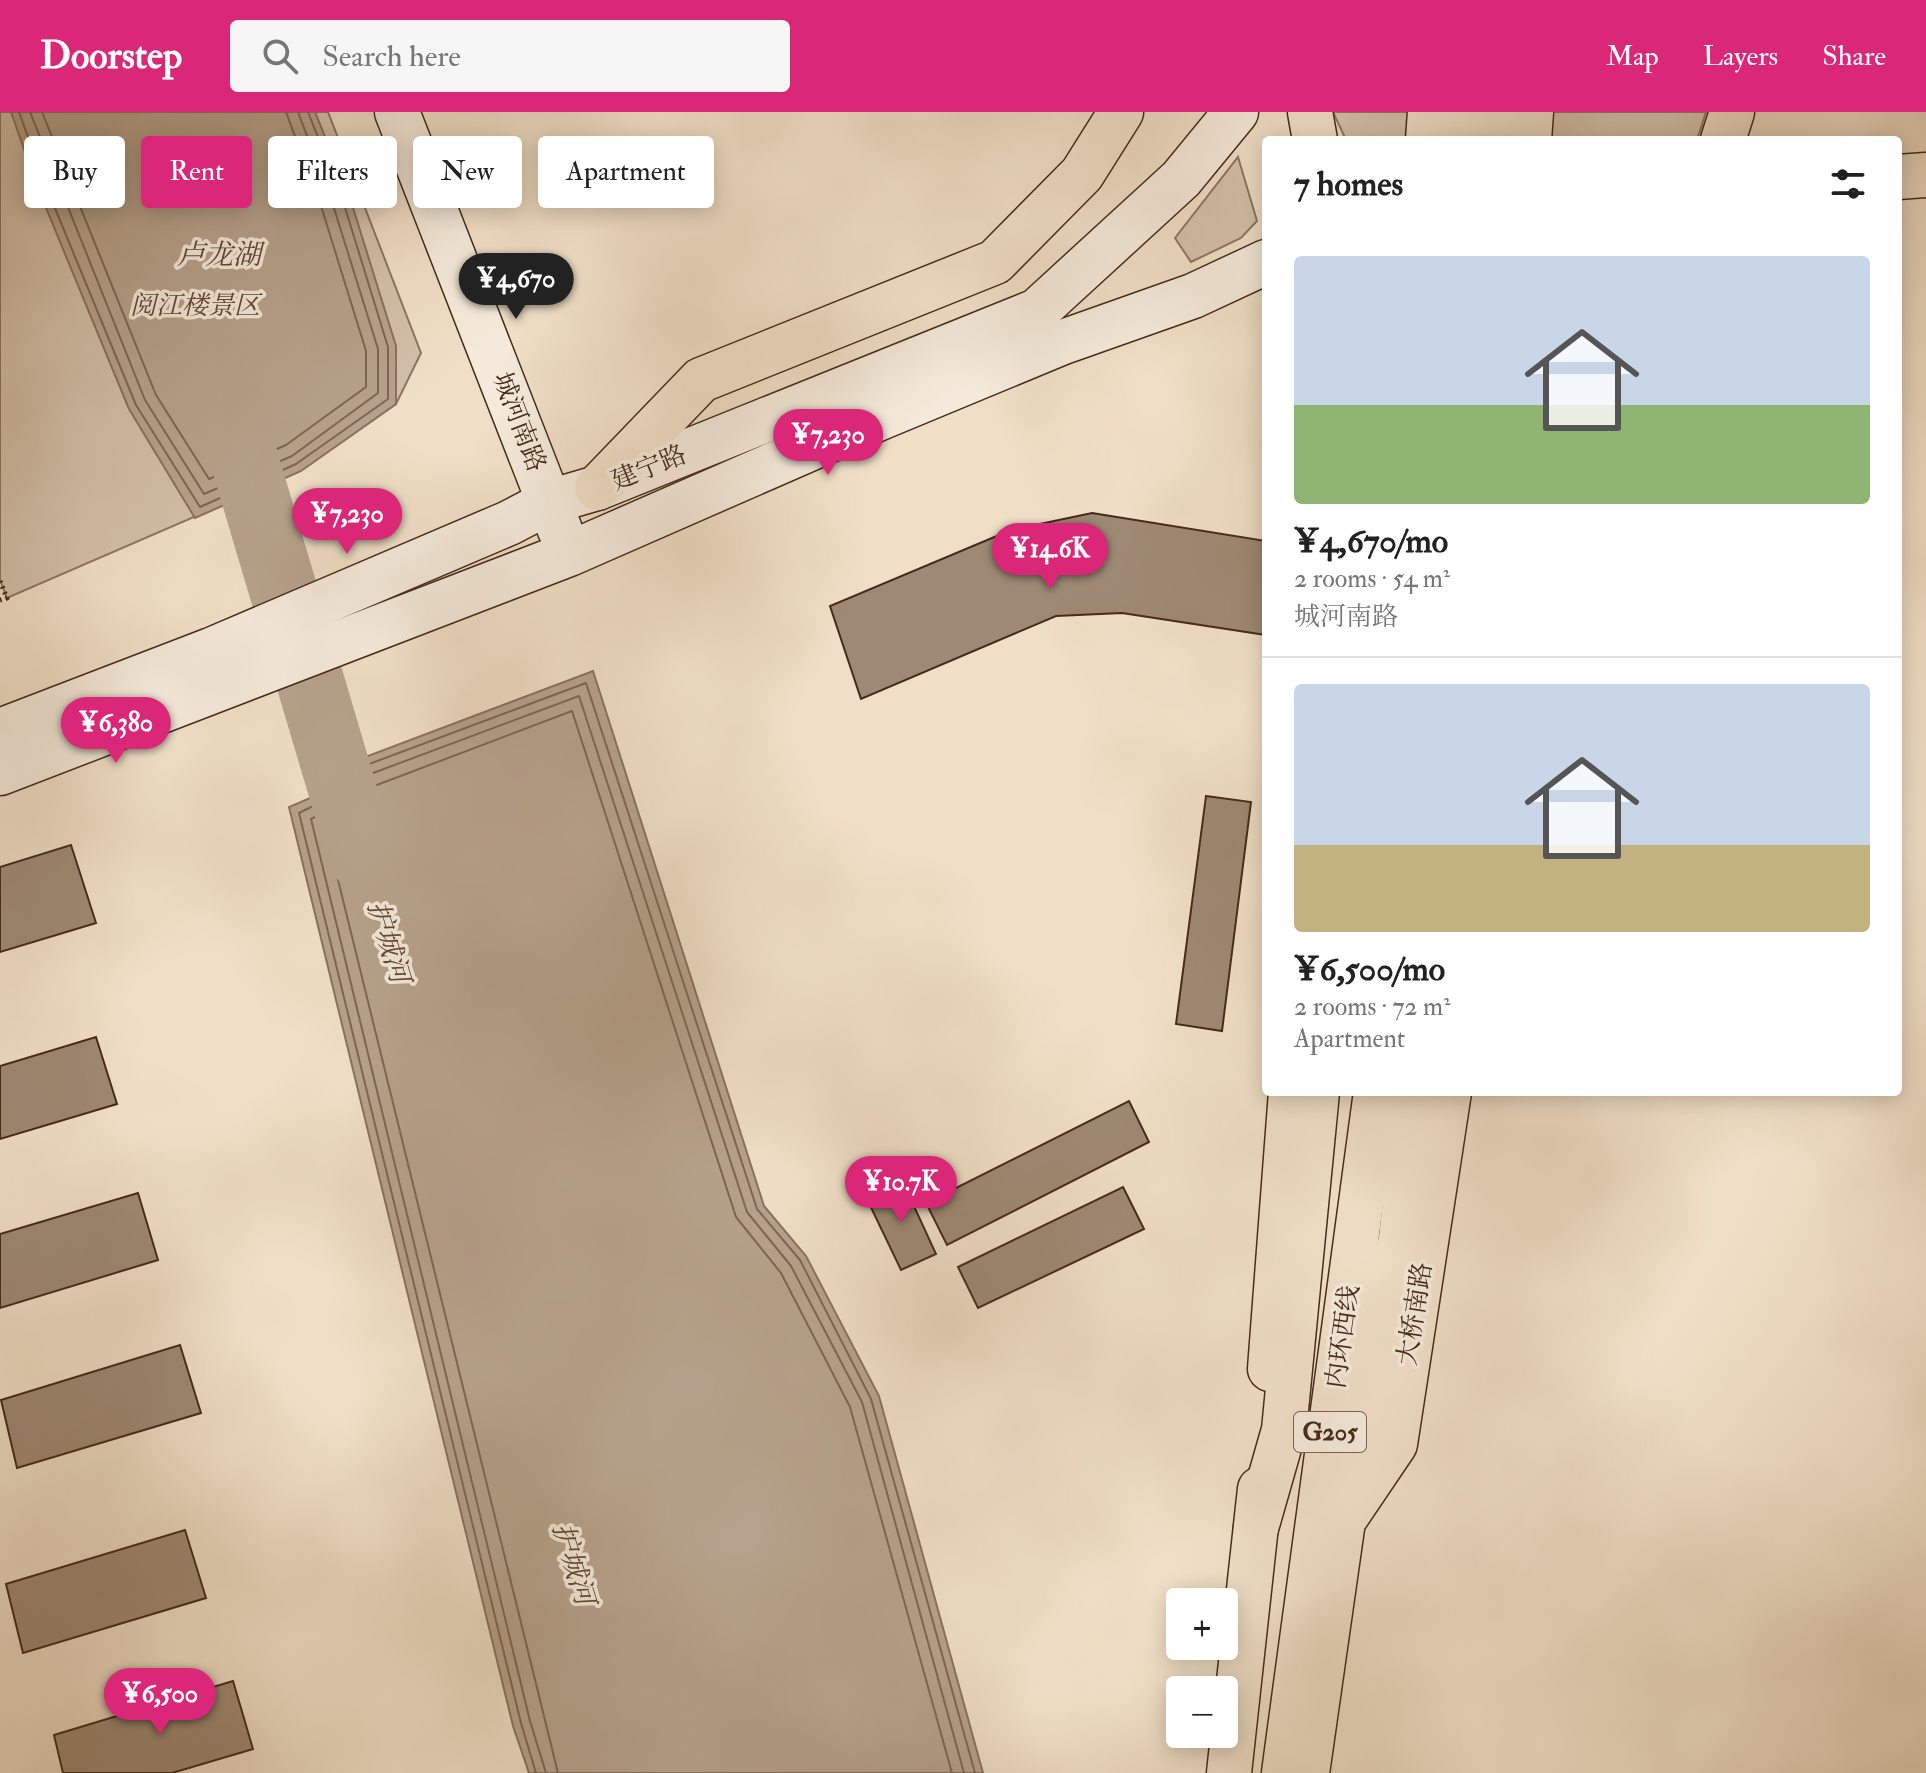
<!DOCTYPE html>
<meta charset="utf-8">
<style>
:root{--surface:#fff;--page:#f6f6f6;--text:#222;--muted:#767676;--line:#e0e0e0;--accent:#db2777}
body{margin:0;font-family:"IM FELL Double Pica","Noto Serif SC",serif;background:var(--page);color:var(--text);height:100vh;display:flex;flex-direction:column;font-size:30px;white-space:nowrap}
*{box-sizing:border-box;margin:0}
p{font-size:26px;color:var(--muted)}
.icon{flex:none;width:44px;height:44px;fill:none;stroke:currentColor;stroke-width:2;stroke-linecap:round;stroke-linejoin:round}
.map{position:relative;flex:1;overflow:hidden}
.panel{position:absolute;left:1262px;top:24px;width:640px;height:960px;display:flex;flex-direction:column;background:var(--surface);border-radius:8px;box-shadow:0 4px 20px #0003}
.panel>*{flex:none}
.guide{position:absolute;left:24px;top:24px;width:760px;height:72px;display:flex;gap:16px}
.buttons{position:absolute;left:1166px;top:1476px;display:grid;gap:16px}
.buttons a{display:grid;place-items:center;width:72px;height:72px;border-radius:8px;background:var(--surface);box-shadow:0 4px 20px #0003;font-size:40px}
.price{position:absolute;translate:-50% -68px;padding:0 18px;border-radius:28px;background:var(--accent);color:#fff;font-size:26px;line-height:52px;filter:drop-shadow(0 2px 4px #0008)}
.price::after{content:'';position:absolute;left:50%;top:48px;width:24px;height:18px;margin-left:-12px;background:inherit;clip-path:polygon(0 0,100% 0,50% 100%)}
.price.active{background:#222;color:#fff}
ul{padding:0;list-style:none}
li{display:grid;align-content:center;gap:16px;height:424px;padding:0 32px}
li+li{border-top:2px solid var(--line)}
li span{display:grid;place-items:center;height:248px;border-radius:8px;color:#555}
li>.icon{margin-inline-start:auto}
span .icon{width:144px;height:144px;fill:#fffc;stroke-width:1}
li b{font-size:34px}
h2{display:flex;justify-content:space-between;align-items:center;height:96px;padding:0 32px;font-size:34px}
.pill{padding:0 28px;border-radius:8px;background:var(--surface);box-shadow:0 4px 20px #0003;font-size:28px;line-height:72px}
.pill.active{background:var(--accent);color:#fff}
header{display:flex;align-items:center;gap:48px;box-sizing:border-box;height:112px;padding:0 40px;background:var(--accent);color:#fff}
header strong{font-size:38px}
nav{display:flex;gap:44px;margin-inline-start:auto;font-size:28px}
.search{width:560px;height:72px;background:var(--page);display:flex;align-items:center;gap:20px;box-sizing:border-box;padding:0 28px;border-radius:8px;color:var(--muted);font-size:30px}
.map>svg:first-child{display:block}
.green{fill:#d3c0aa;stroke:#8c7662;stroke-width:2}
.water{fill:#b6a28c;stroke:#89725e;stroke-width:2}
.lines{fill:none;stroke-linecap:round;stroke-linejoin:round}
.shore{stroke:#7e6653;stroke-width:2}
.river{stroke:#b6a28c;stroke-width:68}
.building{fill:#9e8974;stroke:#452b1a;stroke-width:2}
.secondary-casing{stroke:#452b1a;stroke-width:47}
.primary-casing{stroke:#452b1a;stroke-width:47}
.highway-casing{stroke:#452b1a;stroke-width:47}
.path{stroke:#452b1a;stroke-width:5;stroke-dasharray:2 4;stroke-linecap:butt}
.secondary{stroke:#f5eadb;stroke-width:44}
.primary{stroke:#f0dfc7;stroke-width:44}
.highway{stroke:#f0dfc7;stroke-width:44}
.labels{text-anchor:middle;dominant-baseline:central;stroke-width:7;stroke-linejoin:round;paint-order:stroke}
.shield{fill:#f5eadb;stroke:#7a6454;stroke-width:2}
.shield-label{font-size:24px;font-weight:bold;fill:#452b1a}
.park-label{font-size:26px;font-style:italic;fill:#614937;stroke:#f5eadb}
.street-label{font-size:26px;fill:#452b1a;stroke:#f5eadb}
.water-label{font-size:28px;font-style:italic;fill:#614936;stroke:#f5eadb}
</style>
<header>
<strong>Doorstep</strong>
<div class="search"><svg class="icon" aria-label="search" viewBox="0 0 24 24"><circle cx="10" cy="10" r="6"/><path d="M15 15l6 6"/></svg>Search here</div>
<nav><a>Map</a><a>Layers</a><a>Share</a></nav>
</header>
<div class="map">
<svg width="1926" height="1661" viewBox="0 0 1926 1661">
<rect width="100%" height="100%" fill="#f0dfc7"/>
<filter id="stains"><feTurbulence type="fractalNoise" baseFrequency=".0025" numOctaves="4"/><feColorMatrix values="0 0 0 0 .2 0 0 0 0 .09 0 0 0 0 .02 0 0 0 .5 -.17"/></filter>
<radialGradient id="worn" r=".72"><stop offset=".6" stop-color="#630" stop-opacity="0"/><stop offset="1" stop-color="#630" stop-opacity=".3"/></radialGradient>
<!-- green -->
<g class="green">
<path d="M0,0H328L421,241L396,292L300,359L7,486L0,468Z"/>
<path d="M1333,0H1706L1697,28H1346Z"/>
<path d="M1238,45L1257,109L1241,126L1191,150L1175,126Z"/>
</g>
<!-- water -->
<g class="water">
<path d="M11,0H315L350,86L396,234V292L301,359L195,406L129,297L37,74Z"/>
<path d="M593,559L764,1094L806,1144L879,1284L983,1661H529L513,1614L289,695L329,678L323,661Z"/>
</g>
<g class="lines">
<!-- shore -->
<g class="shore">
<path d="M19,0L45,72L136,293L200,395L296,352L388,287V235L343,89L308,0"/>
<path d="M30,0L145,288L204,382L292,344L378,281V237L333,93L298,0"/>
<path d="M42,0L156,283L209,367L286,333L366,275V239L322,97L286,0"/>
<path d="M536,1661L521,1611L299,701L333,684L337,664L586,571L757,1097L800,1148L871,1287L975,1661"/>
<path d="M546,1661L530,1609L311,707L340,691L349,670L579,584L747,1100L791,1154L862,1290L964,1661"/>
<path d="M558,1661L325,715L350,698L361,679L572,599L736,1105L781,1161L850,1295L952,1661"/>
</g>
<!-- river -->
<path class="river" d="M227,289L362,744"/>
</g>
<!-- building -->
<g class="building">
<path d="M1092,401L1266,429V523L1122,501L1056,504L861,587L830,494L1011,418Z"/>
<path d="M1206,684L1251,690L1222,919L1176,912Z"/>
<path d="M71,733L96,811L0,840V755Z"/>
<path d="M96,925L117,992L0,1027V954Z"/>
<path d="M1129,989L1149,1030L947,1133L926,1091Z"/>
<path d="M901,1066L936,1142L901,1158L865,1083Z"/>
<path d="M1123,1075L1144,1117L978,1196L958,1155Z"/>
<path d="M138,1081L158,1148L0,1196V1122Z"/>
<path d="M180,1233L201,1301L17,1356L1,1288Z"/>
<path d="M185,1418L206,1486L23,1541L6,1472Z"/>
<path d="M233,1569L253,1637L172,1661H63L54,1623Z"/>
</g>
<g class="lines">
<defs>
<g id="secondary">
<path d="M397,0L560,418"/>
<path d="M0,619L211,538L509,411L549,390L597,376L1037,199L1181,67L1236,0"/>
<path d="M0,661L569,442L882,305L1063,230L1193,184L1266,150"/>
</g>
<g id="primary">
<path d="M1310,0L1315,28"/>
<path d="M1723,28L1732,0"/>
<path d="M1898,65L1926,63"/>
<path d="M1270,1257L1291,980"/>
<path d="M1229,1661L1260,1377"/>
<path d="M1307,1661L1343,1409L1395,1332L1449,980"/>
</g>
<g id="highway">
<path d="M1428,28L1430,0"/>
<path d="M1461,28L1464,0"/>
<path d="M1495,28L1497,0"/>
<path d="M1529,28L1531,0"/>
<path d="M597,376L701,268L995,150L1082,62L1121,0"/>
<path d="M1349,1383L1401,1126L1417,980"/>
<path d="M1256,1416L1284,1318L1317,980"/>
<path d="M1284,1661L1376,980"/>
</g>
</defs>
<!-- secondary casing -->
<use href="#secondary" class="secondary-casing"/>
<!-- primary casing -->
<use href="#primary" class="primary-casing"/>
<!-- highway casing -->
<use href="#highway" class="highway-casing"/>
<!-- path -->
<path class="path" d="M0,469L7,486L0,488"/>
<!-- secondary -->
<use href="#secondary" class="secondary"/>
<!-- primary -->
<use href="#primary" class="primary"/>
<!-- highway -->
<use href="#highway" class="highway"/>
</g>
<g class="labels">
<!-- shield labels -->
<rect class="shield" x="1294" y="1300" width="72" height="40" rx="6"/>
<g class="shield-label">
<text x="1330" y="1320">G205</text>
</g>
<!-- park labels -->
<g class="park-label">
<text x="195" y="194">阅江楼景区</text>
</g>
<!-- street labels -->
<g class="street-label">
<text transform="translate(519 310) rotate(69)">城河南路</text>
<text transform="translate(649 356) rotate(-22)">建宁路</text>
<text transform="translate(1415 1202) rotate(-81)">大桥南路</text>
<text transform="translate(1343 1225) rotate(-82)">内环西线</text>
</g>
<!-- water labels -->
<g class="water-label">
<text x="219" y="143">卢龙湖</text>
<text transform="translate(388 830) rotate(73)">护城河</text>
<text transform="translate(573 1452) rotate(73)">护城河</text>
</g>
</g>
<rect width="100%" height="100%" filter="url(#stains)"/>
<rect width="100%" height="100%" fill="url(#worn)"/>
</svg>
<div class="buttons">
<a>+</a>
<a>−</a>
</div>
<b class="price active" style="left:516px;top:209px">¥4,670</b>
<b class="price" style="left:828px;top:365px">¥7,230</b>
<b class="price" style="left:347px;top:444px">¥7,230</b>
<b class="price" style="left:1050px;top:479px">¥14.6K</b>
<b class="price" style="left:116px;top:653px">¥6,380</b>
<b class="price" style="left:901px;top:1112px">¥10.7K</b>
<b class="price" style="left:160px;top:1624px">¥6,500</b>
<div class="guide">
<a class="pill">Buy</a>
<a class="pill active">Rent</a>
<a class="pill">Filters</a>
<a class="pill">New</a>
<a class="pill">Apartment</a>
</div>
<section class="panel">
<h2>7 homes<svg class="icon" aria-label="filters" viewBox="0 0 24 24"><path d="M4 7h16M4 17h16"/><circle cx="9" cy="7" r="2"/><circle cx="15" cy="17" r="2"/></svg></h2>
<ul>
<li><span style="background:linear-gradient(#c9d6e8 60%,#8fb573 0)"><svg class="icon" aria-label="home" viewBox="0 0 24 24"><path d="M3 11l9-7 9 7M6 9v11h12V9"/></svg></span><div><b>¥4,670/mo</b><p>2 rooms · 54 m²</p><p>城河南路</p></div></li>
<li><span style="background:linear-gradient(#c9d6e8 65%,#c2b280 0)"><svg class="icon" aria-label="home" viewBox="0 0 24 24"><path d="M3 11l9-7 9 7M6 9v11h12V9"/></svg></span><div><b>¥6,500/mo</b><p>2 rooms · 72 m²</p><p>Apartment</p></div></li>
</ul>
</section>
</div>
